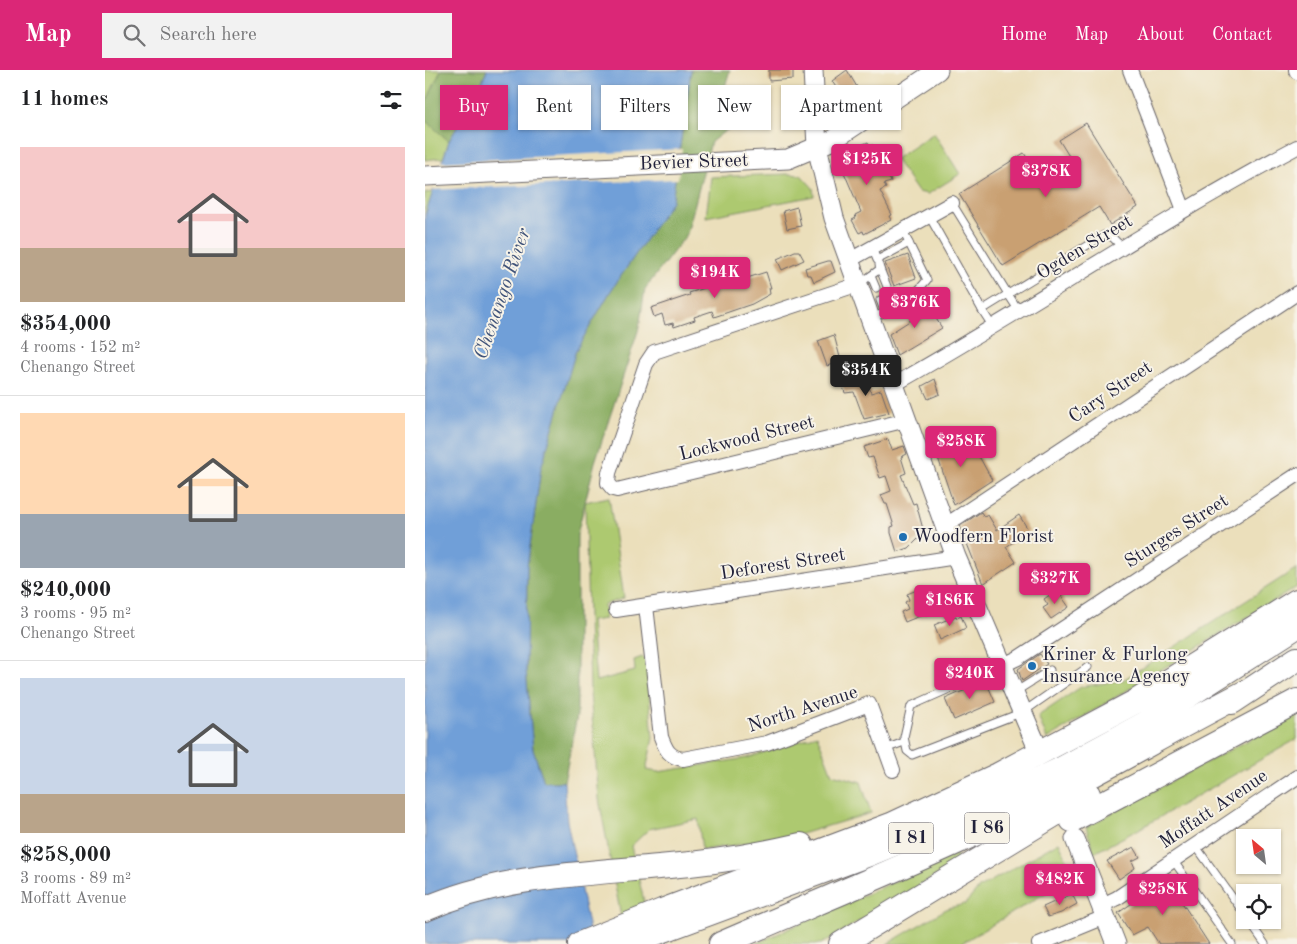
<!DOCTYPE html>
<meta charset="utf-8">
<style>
:root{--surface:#fff;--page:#f2f2f2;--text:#202124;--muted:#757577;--line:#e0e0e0;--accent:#db2777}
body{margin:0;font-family:"Old Standard TT",serif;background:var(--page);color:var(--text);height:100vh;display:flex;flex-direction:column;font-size:19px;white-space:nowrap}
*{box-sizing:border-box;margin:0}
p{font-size:16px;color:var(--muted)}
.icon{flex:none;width:28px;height:28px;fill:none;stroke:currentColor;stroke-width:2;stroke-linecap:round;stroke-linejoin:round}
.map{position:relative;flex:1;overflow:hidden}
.sheet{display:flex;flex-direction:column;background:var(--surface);width:425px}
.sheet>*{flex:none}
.banner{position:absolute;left:15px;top:15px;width:475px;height:45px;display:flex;gap:10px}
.needle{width:32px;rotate:331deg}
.controls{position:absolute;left:811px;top:759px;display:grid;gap:10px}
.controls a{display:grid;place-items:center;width:45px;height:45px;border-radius:0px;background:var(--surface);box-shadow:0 1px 4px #0004;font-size:25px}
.price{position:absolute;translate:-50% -42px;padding:0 11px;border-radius:5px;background:var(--accent);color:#fff;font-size:16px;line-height:32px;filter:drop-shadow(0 1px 2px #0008)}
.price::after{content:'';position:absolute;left:50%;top:30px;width:15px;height:11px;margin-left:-8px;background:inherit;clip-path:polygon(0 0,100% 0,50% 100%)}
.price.active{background:#222;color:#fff}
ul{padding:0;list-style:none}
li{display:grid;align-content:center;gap:10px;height:265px;padding:0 20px}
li+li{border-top:1px solid var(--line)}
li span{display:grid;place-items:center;height:155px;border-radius:0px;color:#555}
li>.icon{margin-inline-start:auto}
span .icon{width:90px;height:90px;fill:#fffc;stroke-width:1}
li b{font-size:21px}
h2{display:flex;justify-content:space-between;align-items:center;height:60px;padding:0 20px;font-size:21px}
.chip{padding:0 18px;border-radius:0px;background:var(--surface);box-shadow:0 1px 4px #0004;font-size:18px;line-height:45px}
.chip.active{background:var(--accent);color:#fff}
header{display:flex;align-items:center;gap:30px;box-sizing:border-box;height:70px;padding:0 25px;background:var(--accent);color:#fff}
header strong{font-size:24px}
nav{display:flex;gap:28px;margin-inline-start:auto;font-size:18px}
.search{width:350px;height:45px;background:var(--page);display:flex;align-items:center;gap:12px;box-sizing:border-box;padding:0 18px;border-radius:0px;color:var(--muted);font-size:19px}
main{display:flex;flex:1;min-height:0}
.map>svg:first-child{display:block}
.green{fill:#adc970;stroke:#687656}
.forest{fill:#8aad62;stroke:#56684e}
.water{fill:#6f9fd8;stroke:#48608a}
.pier{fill:#ebdfbb}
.building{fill:#c9a072}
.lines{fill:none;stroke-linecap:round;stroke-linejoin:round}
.lane-casing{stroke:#686468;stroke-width:9}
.street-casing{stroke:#686468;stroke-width:16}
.secondary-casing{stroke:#686468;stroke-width:21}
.highway-casing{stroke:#686468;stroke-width:26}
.lane{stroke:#fff;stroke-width:7}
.street{stroke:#fff;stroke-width:14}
.secondary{stroke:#fff;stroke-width:19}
.highway{stroke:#fff;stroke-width:24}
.poi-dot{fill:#1f6fb2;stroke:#f7f3e8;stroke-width:2}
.labels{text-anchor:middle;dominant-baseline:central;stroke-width:4;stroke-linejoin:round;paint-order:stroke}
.shield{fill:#f7f3e8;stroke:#62616f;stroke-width:1}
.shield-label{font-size:18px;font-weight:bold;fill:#22223b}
.street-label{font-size:19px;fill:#22223b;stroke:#f7f3e8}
.poi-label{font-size:19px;fill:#22223b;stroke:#f7f3e8;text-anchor:start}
.water-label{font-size:20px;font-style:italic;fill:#41547a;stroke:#f7f3e8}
</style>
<header>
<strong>Map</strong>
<div class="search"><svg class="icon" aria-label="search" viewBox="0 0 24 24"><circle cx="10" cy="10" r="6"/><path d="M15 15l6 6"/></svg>Search here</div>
<nav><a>Home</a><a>Map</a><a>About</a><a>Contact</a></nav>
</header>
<main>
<section class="sheet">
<h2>11 homes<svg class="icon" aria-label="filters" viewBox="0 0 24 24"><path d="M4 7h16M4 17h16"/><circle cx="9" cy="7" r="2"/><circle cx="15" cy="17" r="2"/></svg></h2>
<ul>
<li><span style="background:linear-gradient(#f6c9c9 65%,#b9a48a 0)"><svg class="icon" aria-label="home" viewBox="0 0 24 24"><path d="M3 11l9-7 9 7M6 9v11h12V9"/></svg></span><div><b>$354,000</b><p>4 rooms · 152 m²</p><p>Chenango Street</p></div></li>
<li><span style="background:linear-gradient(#ffd9b3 65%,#9aa5b1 0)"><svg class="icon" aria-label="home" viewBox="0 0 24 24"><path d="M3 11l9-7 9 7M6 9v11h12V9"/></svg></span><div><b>$240,000</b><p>3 rooms · 95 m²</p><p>Chenango Street</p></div></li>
<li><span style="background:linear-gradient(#c9d6e8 75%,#b9a48a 0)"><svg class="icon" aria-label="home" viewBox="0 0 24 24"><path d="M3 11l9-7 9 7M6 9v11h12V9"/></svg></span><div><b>$258,000</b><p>3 rooms · 89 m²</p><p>Moffatt Avenue</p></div></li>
</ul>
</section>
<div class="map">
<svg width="872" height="874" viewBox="0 0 872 874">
<rect width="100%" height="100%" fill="#f7f3e8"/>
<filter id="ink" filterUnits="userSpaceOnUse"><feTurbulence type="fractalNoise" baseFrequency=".02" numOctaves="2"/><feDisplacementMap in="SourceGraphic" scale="10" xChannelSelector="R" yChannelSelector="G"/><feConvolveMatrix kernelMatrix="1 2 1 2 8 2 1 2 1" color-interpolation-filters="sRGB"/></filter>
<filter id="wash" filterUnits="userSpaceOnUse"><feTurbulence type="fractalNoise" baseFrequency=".0096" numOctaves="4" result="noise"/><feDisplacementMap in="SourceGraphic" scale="20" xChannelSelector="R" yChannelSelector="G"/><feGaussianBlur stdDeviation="1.12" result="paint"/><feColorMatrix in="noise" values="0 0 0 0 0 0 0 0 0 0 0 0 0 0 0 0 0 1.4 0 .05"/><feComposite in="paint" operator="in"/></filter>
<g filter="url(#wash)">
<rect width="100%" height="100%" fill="#ebdfbb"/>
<!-- green -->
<g class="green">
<path d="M0,0H62L24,71L18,88L0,90Z"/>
<path d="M509,63L535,104L503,124L493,122L470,89Z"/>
<path d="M363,104L376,105L388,118L389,126L281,147L286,107Z"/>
<path d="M8,122L0,146V123Z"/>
<path d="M184,427L199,528L179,535L180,549L166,551L171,611L210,601L209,590L217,587L221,590L228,668L221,700L233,702L322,688L392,665L407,704L436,712L446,743L366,767L277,780L273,749L224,759L206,776L229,874H201L174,729L165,623L160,432Z"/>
<path d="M872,498V517L622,669L613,646L656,617L698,610Z"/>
<path d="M872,644V669L714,759L669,783L661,757Z"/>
<path d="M634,772L649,806L535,874H462L523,838L540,834L554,818Z"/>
<path d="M531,784L534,792L396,874H330Z"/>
</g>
<!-- forest -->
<g class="forest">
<path d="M16,0H62L54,20L24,71L0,50V35Z"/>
<path d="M266,0H305L293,40L306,48L326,50L300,61L286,72L262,164L220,219L214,258L170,392L152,465V646L139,712H119L108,680L101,600L102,497L116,398L151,280L185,222L247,131Z"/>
</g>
<!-- water -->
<path class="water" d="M62,0H266L247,131L185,222L151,280L116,398L102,497L101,600L108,680L119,712H139L142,751L167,874H0V146L24,71L54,20Z"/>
<!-- pier -->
<path class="pier" d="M257,79L253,109L6,120L15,92Z"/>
<g id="blocks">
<!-- building -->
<g class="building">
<path d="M344,0H368V9L344,11Z"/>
<path d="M422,0L439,29L414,46L407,34L417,27L407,11Z"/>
<path d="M661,53L713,137L685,155L674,137L578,196L534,124L599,83L619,115L650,96L634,70Z"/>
<path d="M443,72L445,76L448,75L459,103L462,102L466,112L459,114L461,118L455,121L467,145L464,146L466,150L439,164L438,161L434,163L427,150L431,148L430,145L436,142L412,86Z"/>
<path d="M372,137L376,156L362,159L358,141Z"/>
<path d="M370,181H374L379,190L357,200L352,189Z"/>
<path d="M483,185L491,208L469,216L460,193Z"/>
<path d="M403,191H406L410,202L389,212L386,205H382L380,198Z"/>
<path d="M341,202L346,218H344L345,224L327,234L289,247L287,241L269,247L270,250L249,257L248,253L240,255L237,244L229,247L226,238L265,225L264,223L280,218L281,215L317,206L319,209Z"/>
<path d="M496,225L517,258L472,285L464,264L497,243L490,231Z"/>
<path d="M409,265L416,291L402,296L393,271Z"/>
<path d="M440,303L446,323L456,320L464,343L439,349L429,322L420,323L416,311Z"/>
<path d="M510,309L515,324L503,329L497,316Z"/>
<path d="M531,362L540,384L550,379L567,410L529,435L508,373Z"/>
<path d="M463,369L467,380L479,376L482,384L476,387L481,403L476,405L488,434L491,433L499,463L484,478L472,482L466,463V457L469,456L462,434H460L456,425L466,421L461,406L455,408L448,387L443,388L439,377Z"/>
<path d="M556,442L559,447L563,445L572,460L594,445L604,461L581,477L591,492L558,514L535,456Z"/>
<path d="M497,518L507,541L480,552L476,542L483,539L480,532L484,530L482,524Z"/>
<path d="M632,520L644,537L626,549L618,538L623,535L619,529Z"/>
<path d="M531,546L532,548L536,546L541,558L515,570L509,555Z"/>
<path d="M615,584L622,594L597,611L593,599Z"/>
<path d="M561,611L570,632L529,650L520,629Z"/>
<path d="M709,777L715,787L707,791L710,798L694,809L682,791Z"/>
<path d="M746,806L760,829L756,831L784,874H734L723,857L707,865L693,843Z"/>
<path d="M647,824L652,834L636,843L623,847L618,837Z"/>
</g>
</g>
</g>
<g filter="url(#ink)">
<use href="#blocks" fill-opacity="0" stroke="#686468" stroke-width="1"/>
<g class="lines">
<defs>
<g id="lane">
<path d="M527,133L583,224L679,165L687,167L697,177"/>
<path d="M504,146L557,240"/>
<path d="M447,178L452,190L484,173"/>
<path d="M455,199L471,239"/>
<path d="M446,206L451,218"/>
<path d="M434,214L455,199L454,195"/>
<path d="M455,230L460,243"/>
<path d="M446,248L481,234L502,210L478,161"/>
<path d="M568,257L557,240L583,224L594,241"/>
<path d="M576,596L486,636L479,667L482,681L487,685L598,642L663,597"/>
<path d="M590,622L625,600"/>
<path d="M460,679L479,672"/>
<path d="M770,775L820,845"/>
<path d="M748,790L807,874"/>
<path d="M823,850L840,874"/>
</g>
<g id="street">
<path d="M705,0L759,140"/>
<path d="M871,0L872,2"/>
<path d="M425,190L527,133"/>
<path d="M434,214L229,282L221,294L184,403L183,413L188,419L192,420L482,350"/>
<path d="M470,314C605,238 734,150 872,77"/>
<path d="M521,455L872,223"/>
<path d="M221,536L236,667C241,680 244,687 258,689L342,673L444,634L468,700"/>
<path d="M191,540L531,487"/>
<path d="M576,596L593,588L872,405"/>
<path d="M675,836L692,828L872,707"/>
<path d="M614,874L680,847"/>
</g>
<g id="secondary">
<path d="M388,0L392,77L409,148L531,487L611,674"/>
<path d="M0,106L363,89L408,70L513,0"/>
<path d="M650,769L691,874"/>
</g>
<g id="highway">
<path d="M807,632L872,589"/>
<path d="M647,750L872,631"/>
<path d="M0,839C75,806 154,804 234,797C282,793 329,786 376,775"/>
<path d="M155,874L237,841L466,755L573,705L712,631L872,531"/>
<path d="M201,874L447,783L558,737L638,698L719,654L872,556"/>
<path d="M296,874C393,832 492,792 588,746C666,708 741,663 819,623"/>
<path d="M416,874L663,724"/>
</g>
</defs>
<!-- lane casing -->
<use href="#lane" class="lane-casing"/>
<!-- street casing -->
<use href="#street" class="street-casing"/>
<!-- secondary casing -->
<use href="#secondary" class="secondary-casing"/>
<!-- highway casing -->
<use href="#highway" class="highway-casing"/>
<!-- lane -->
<use href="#lane" class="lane"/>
<!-- street -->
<use href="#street" class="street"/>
<!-- secondary -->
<use href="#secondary" class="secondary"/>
<!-- highway -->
<use href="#highway" class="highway"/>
</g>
</g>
<!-- markers -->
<g class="poi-dot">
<circle cx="478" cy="467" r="5"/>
<circle cx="607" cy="596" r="5"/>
</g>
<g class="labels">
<!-- shield labels -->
<g class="shield">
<rect x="539.5" y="742.5" width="45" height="31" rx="4"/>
<rect x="463.5" y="752.5" width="45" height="31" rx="4"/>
</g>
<g class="shield-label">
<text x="562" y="758">I 86</text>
<text x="486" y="768">I 81</text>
</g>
<!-- street labels -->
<g class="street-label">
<text transform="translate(269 93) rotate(-2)">Bevier Street</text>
<text transform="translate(660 178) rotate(-31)">Ogden Street</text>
<text transform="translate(686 323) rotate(-34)">Cary Street</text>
<text transform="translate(322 369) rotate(-14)">Lockwood Street</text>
<text transform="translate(752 462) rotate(-33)">Sturges Street</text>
<text transform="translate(358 495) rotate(-9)">Deforest Street</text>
<text transform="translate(378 640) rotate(-18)">North Avenue</text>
<text transform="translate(789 740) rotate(-34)">Moffatt Avenue</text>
</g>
<!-- poi labels -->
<g class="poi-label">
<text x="488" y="467">Woodfern Florist</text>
<text x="617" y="585">Kriner &amp; Furlong<tspan x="617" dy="22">Insurance Agency</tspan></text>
</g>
<!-- water labels -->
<g class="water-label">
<text transform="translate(78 224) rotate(-71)">Chenango River</text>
</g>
</g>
</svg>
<div class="controls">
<a><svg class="needle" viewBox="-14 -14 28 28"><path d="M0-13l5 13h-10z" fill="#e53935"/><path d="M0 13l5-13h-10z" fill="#757577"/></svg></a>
<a><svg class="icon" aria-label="locate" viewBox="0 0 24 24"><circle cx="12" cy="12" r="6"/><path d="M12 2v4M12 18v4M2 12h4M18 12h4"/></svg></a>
</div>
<b class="price" style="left:442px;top:116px">$125K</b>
<b class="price" style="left:621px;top:128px">$378K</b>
<b class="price" style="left:290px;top:229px">$194K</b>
<b class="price" style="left:490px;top:259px">$376K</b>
<b class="price active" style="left:441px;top:327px">$354K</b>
<b class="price" style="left:536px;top:398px">$258K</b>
<b class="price" style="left:630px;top:535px">$327K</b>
<b class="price" style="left:525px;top:557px">$186K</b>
<b class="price" style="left:545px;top:630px">$240K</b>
<b class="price" style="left:635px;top:836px">$482K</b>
<b class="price" style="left:738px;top:846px">$258K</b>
<div class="banner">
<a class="chip active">Buy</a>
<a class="chip">Rent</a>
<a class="chip">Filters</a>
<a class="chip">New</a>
<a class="chip">Apartment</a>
</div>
</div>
</main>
